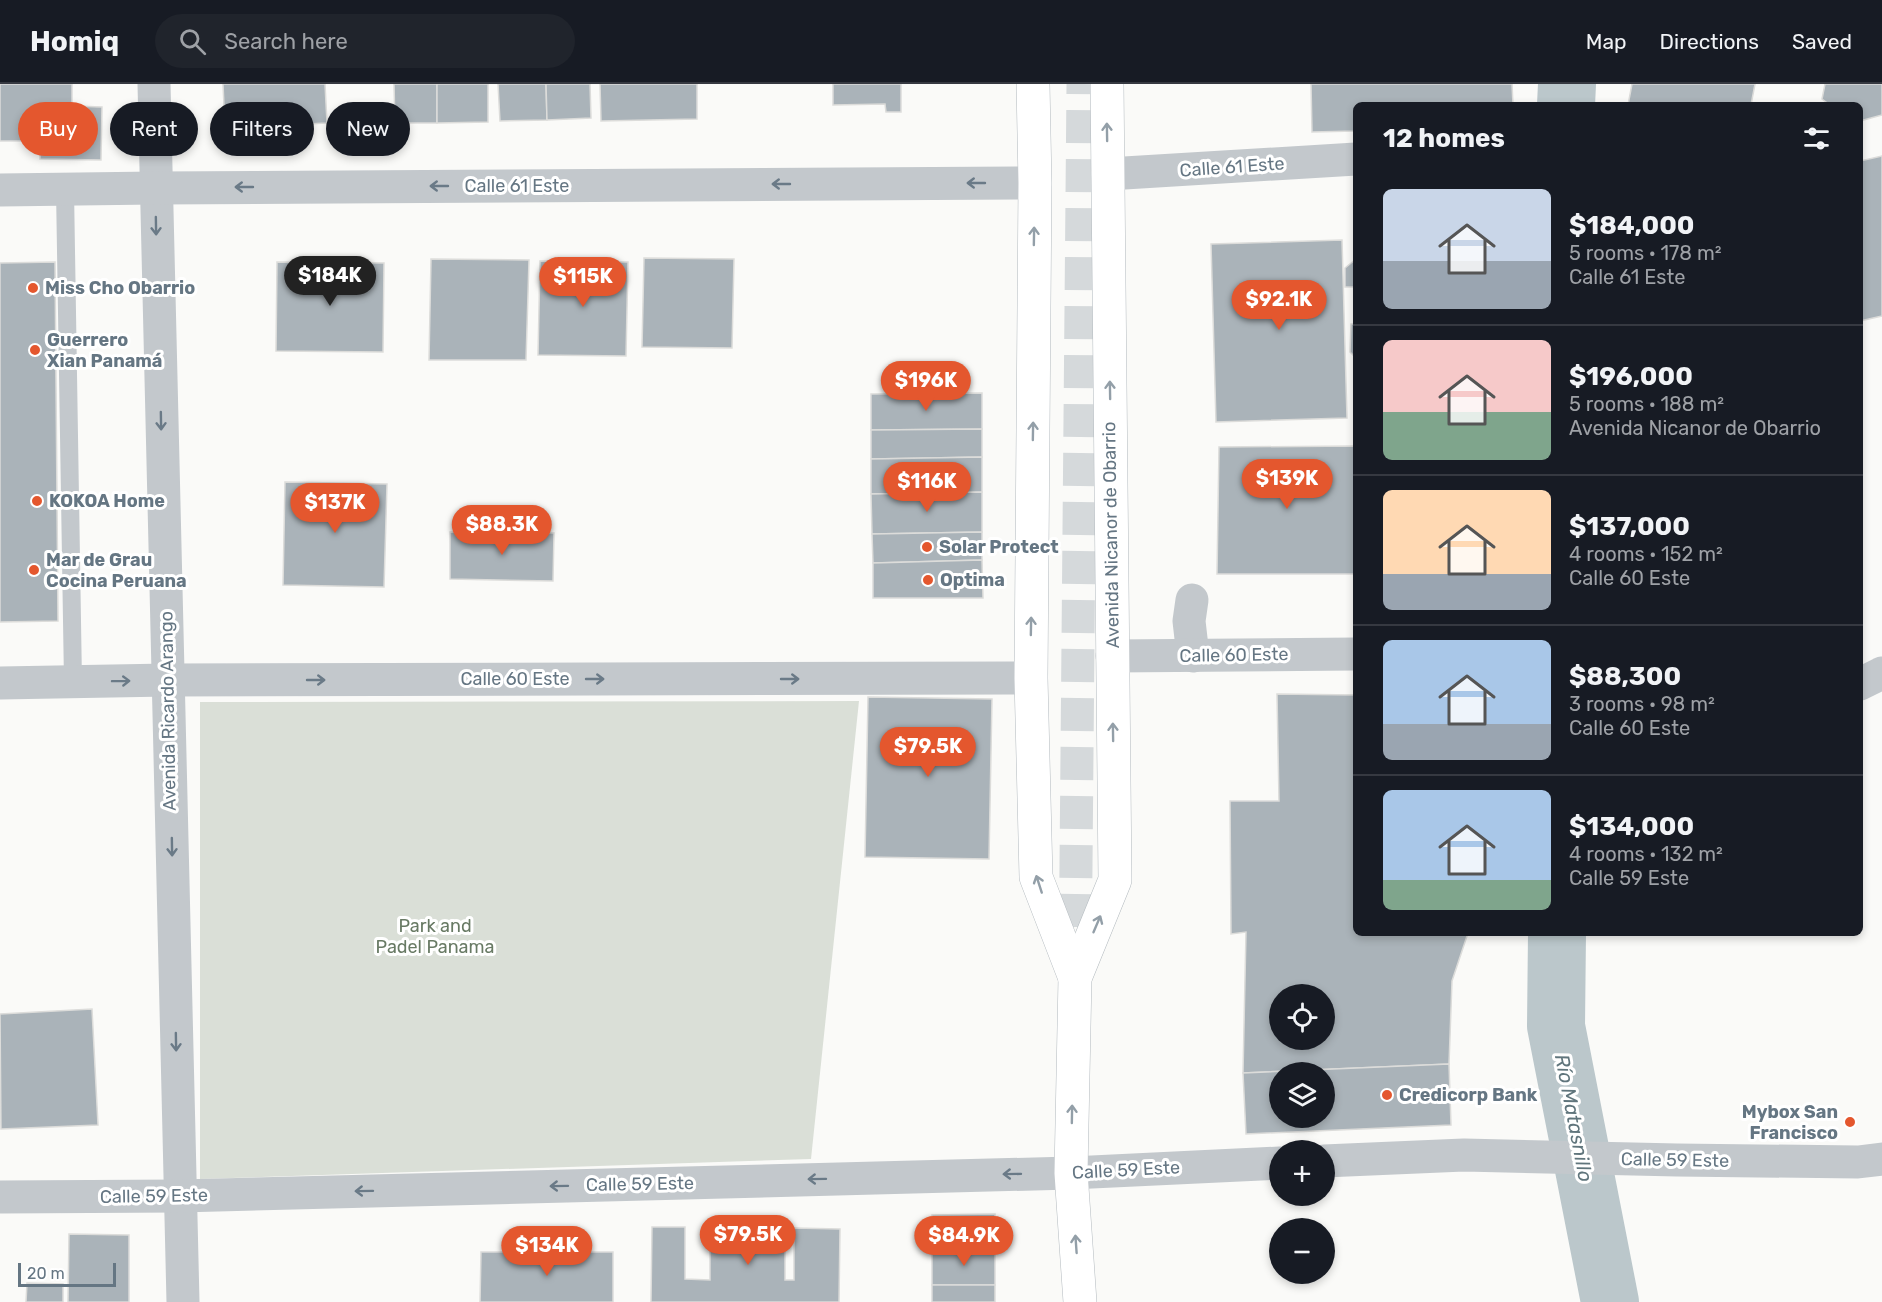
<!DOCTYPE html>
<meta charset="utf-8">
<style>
:root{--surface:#171b24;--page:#20242c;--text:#f1f3f6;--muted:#9ea1a6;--line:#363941;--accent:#e4572e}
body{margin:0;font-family:Rubik,sans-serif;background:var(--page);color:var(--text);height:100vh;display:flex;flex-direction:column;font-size:22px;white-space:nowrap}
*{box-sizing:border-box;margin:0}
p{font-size:20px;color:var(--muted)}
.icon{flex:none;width:33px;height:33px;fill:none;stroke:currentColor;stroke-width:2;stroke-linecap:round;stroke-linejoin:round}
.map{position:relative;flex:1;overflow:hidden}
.sheet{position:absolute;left:1353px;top:18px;width:510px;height:834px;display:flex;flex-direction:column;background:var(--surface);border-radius:9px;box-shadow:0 3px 9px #0003}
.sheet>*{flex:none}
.top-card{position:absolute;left:18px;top:18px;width:570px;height:54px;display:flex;gap:12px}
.buttons{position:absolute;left:1269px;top:900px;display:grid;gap:12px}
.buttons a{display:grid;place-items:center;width:66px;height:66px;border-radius:50%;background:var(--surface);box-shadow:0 3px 9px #0003;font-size:30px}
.scale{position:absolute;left:18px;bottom:15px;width:98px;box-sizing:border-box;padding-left:6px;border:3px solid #657683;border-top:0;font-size:16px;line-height:21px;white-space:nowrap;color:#657683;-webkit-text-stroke:4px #fff;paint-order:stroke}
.price{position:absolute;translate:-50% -51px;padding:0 14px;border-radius:21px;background:var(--accent);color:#fff;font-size:20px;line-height:39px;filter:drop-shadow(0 2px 3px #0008)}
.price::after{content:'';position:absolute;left:50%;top:36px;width:18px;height:14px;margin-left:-9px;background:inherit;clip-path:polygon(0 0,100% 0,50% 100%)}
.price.on{background:#222;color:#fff}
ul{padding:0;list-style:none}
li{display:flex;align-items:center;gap:18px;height:150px;padding:0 30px}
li+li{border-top:2px solid var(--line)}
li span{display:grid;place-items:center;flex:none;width:168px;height:120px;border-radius:9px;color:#555}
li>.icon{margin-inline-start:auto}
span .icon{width:72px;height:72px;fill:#fffc;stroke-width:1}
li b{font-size:26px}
h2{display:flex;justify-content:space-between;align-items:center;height:72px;padding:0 30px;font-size:26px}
.pill{padding:0 21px;border-radius:27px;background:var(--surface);box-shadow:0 3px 9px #0003;font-size:21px;line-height:54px}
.pill.on{background:var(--accent);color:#fff}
header{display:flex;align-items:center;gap:36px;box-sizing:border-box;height:84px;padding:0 30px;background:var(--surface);border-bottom:2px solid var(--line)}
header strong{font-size:28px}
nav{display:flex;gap:33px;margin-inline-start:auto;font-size:21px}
.search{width:420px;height:54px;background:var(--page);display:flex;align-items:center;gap:15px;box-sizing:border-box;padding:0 21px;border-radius:33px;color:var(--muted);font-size:22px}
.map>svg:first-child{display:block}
.green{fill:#dadfd7}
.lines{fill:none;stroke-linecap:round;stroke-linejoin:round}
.river{stroke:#bbc7cb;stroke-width:58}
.building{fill:#aab3b9;stroke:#dcdcda;stroke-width:1.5;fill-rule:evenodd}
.secondary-tunnel{stroke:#d5d9db;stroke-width:33;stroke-dasharray:33 16;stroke-linecap:butt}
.secondary-casing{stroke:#b3babf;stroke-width:34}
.lane{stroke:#c3c8cc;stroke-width:18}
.street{stroke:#c3c8cc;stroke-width:33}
.secondary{stroke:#fff;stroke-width:33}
.oneway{stroke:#939fa8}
.oneway2{stroke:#6a7a87}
.poi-dot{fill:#e4572e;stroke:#fff;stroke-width:2}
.labels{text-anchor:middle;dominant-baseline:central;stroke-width:6;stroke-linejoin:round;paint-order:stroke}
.street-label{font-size:18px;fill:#657683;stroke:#fff}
.poi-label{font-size:18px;font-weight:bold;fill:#657683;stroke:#fff;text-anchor:start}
.park-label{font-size:18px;fill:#687a64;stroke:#fff}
.water-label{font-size:20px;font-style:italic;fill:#60757c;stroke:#fff}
</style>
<header>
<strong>Homiq</strong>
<div class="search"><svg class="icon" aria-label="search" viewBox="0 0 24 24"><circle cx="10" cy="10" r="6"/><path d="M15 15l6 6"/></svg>Search here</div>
<nav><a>Map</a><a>Directions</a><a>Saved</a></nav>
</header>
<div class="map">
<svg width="1882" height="1218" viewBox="0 0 1882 1218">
<rect width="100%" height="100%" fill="#fafaf8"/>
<!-- green -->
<path class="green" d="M859,617L811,1075L200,1095V618Z"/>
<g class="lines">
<!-- river -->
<g class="river">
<path d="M1566,21L1567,0"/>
<path d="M1557,849L1556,942L1610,1218"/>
</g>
</g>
<!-- building -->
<g class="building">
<path d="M0,0H72V22L102,23L101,76L40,75V57H0Z"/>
<path d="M223,0H325L327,39L225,44Z"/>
<path d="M394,0H437V39H395Z"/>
<path d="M437,0H488V38L437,39Z"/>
<path d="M498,0H546L547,36L500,37Z"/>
<path d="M546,0H590L591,34L547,36Z"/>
<path d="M600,0H697V35L601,37Z"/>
<path d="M833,0H901V28H886L885,20L833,21Z"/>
<path d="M1311,0H1512L1513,21H1356V47L1312,48Z"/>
<path d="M1632,0H1755L1751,21H1628Z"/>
<path d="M1825,0H1882V31L1860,37V21H1830L1822,15Z"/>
<path d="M1882,72V232L1860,237V77Z"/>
<path d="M1342,156L1347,334L1216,338L1211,160Z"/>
<path d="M644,174L734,175L732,264L642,263Z"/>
<path d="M431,175L529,176L526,276H429Z"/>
<path d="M1356,175V203H1345V184Z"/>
<path d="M540,177L628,178L626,272L538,271Z"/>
<path d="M55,178L58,537L0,538V179Z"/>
<path d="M277,178L384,179L383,268L276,267Z"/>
<path d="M1351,240H1356V274L1350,268Z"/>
<path d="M982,309V345L871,346V310Z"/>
<path d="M982,345V373L871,375V346Z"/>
<path d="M1356,362V490H1217L1219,363Z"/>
<path d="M982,373V408L871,410V375Z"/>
<path d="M285,398L387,400L384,503L283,501Z"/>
<path d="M982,408V448L872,450L871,410Z"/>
<path d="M450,448L554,449L553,497L450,495Z"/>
<path d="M982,448V476L873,479L872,450Z"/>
<path d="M982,476L983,514H873V479Z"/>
<path d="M1277,610L1356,611V849H1468L1452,897L1449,980L1243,989L1246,848L1231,850L1230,717H1279ZM1280,910H1324V956H1280Z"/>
<path d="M868,613L992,615L989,775L865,773Z"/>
<path d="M92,925L98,1041L1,1045L0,930Z"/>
<path d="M1449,980L1451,1041L1246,1050L1243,989ZM1280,988H1324V1034H1280Z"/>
<path d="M995,1130V1164L932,1165V1131Z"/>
<path d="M710,1141L785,1142V1196H794V1144L840,1145L839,1218H651L652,1143H685V1195L710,1196Z"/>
<path d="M69,1150L129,1151V1218H68Z"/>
<path d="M995,1164V1201H932V1165Z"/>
<path d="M481,1168H613V1218H480Z"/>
<path d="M27,1199L63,1200V1218H26Z"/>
<rect x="932" y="1201" width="63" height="17"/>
</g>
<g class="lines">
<!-- secondary-tunnel -->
<path class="secondary-tunnel" d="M1075,892L1083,0"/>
<defs>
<g id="secondary">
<path d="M1033,0L1035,99L1031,594L1036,793L1075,894"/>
<path d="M1080,1218L1071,1089L1075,894L1115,796L1107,0"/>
</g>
</defs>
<!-- secondary casing -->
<use href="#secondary" class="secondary-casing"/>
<!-- lane -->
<path class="lane" d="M65,105L73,598"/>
<!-- street -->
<g class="street">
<path d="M154,0L183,1218"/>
<path d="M1108,90L1356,75"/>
<path d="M0,106L156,104L1035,99"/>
<path d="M1192,516L1189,537L1193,572"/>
<path d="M1112,572L1356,570"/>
<path d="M0,599L168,596L1031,594"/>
<path d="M1860,600L1882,589"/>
<path d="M1324,1077L1464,1071L1677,1076L1858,1078L1882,1075"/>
<path d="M0,1113L180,1112L1071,1089L1280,1079"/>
</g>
<!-- secondary -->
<use href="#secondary" class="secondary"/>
</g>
<!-- one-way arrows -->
<defs><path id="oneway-shaft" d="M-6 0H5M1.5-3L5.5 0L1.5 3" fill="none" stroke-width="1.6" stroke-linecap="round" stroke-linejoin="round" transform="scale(1.5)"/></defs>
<g class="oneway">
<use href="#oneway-shaft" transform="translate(1107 48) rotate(-91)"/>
<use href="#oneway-shaft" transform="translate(1034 152) rotate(-89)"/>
<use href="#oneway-shaft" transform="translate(1110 306) rotate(-91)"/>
<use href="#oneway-shaft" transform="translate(1033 347) rotate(-89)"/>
<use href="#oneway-shaft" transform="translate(1031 542) rotate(-89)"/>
<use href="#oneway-shaft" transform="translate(1113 648) rotate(-91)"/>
<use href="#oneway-shaft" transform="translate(1039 800) rotate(-108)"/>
<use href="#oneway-shaft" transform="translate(1097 840) rotate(-67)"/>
<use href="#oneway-shaft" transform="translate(1072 1030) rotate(-89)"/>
<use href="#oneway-shaft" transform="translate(1076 1160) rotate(-94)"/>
</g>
<g class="oneway2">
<use href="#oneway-shaft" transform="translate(976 99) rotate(180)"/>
<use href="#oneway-shaft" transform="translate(781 100) rotate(180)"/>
<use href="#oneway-shaft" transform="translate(439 102) rotate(180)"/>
<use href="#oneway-shaft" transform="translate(244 103) rotate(180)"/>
<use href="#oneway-shaft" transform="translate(156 142) rotate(89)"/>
<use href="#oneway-shaft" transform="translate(161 337) rotate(89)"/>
<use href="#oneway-shaft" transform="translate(595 595)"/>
<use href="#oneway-shaft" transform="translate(790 595)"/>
<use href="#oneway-shaft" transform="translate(316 596)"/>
<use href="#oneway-shaft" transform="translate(121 597) rotate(-1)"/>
<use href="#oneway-shaft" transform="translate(172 763) rotate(89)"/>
<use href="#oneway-shaft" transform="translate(176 958) rotate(89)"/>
<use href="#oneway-shaft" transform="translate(1012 1090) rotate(179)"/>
<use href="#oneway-shaft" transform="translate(817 1095) rotate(179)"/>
<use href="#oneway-shaft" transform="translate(559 1102) rotate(179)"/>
<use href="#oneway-shaft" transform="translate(364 1107) rotate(179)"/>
</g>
<!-- markers -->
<g class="poi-dot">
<circle cx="33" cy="204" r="6"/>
<circle cx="35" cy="266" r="6"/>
<circle cx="37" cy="417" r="6"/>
<circle cx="927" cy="463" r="6"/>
<circle cx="34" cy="486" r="6"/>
<circle cx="928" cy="496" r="6"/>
<circle cx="1387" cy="1011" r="6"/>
<circle cx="1850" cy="1038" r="6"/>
</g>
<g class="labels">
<!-- street labels -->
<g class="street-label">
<text transform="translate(1232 83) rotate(-4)">Calle 61 Este</text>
<text x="517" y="102">Calle 61 Este</text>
<text transform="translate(1111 451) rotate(-91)">Avenida Nicanor de Obarrio</text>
<text transform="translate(1234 571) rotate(-1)">Calle 60 Este</text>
<text x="515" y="595">Calle 60 Este</text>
<text transform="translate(168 627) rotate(-91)">Avenida Ricardo Arango</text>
<text transform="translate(1675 1076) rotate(1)">Calle 59 Este</text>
<text transform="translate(1126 1086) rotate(-3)">Calle 59 Este</text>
<text transform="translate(640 1100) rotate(-1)">Calle 59 Este</text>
<text transform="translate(154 1112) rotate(-1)">Calle 59 Este</text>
</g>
<!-- poi labels -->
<g class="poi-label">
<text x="45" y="204">Miss Cho Obarrio</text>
<text x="47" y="256">Guerrero<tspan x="47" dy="21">Xian Panamá</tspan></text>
<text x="49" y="417">KOKOA Home</text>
<text x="939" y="463">Solar Protect</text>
<text x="46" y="476">Mar de Grau<tspan x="46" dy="21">Cocina Peruana</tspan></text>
<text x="940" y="496">Optima</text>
<text x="1399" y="1011">Credicorp Bank</text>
<text x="1838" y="1028" text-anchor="end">Mybox San<tspan x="1838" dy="21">Francisco</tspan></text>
</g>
<!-- park labels -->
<g class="park-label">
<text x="435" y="842">Park and<tspan x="435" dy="21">Padel Panama</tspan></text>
</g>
<!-- water labels -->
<g class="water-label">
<text transform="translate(1574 1034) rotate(79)">Río Matasnillo</text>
</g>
</g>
</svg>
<div class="buttons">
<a><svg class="icon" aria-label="locate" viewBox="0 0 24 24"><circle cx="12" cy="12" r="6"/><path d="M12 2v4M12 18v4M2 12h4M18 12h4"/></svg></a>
<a><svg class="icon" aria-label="layers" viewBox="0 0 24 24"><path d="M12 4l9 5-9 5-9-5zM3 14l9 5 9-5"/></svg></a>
<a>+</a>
<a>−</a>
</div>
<div class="scale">20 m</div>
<b class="price on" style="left:330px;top:223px">$184K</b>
<b class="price" style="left:583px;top:224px">$115K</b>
<b class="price" style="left:1279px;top:247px">$92.1K</b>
<b class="price" style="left:926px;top:328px">$196K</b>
<b class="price" style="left:1287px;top:426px">$139K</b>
<b class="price" style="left:927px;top:429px">$116K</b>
<b class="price" style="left:335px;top:450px">$137K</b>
<b class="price" style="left:502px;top:472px">$88.3K</b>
<b class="price" style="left:928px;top:694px">$79.5K</b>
<b class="price" style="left:748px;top:1182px">$79.5K</b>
<b class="price" style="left:964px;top:1183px">$84.9K</b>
<b class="price" style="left:547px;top:1193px">$134K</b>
<div class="top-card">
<a class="pill on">Buy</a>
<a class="pill">Rent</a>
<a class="pill">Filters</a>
<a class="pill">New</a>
</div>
<section class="sheet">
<h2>12 homes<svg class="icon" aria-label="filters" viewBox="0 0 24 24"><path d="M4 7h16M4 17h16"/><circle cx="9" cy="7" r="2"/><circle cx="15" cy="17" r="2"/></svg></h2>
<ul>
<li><span style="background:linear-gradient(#c9d6e8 60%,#9aa5b1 0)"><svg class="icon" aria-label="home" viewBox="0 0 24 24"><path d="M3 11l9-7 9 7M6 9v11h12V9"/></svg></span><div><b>$184,000</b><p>5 rooms · 178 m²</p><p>Calle 61 Este</p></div></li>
<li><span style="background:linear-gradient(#f6c9c9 60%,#7fa58c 0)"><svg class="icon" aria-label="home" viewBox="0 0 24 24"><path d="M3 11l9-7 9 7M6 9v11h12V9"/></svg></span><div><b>$196,000</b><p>5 rooms · 188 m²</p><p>Avenida Nicanor de Obarrio</p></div></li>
<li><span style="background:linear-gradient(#ffd9b3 70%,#9aa5b1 0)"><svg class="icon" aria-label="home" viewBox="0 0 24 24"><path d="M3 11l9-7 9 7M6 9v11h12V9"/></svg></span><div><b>$137,000</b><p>4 rooms · 152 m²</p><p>Calle 60 Este</p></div></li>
<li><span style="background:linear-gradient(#a9c7e8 70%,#9aa5b1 0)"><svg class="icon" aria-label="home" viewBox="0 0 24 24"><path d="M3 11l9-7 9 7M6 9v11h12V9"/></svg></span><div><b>$88,300</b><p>3 rooms · 98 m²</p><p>Calle 60 Este</p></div></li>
<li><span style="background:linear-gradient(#a9c7e8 75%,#7fa58c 0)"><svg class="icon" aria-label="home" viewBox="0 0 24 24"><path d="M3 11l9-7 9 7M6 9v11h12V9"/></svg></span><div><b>$134,000</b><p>4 rooms · 132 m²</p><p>Calle 59 Este</p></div></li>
</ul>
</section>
</div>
